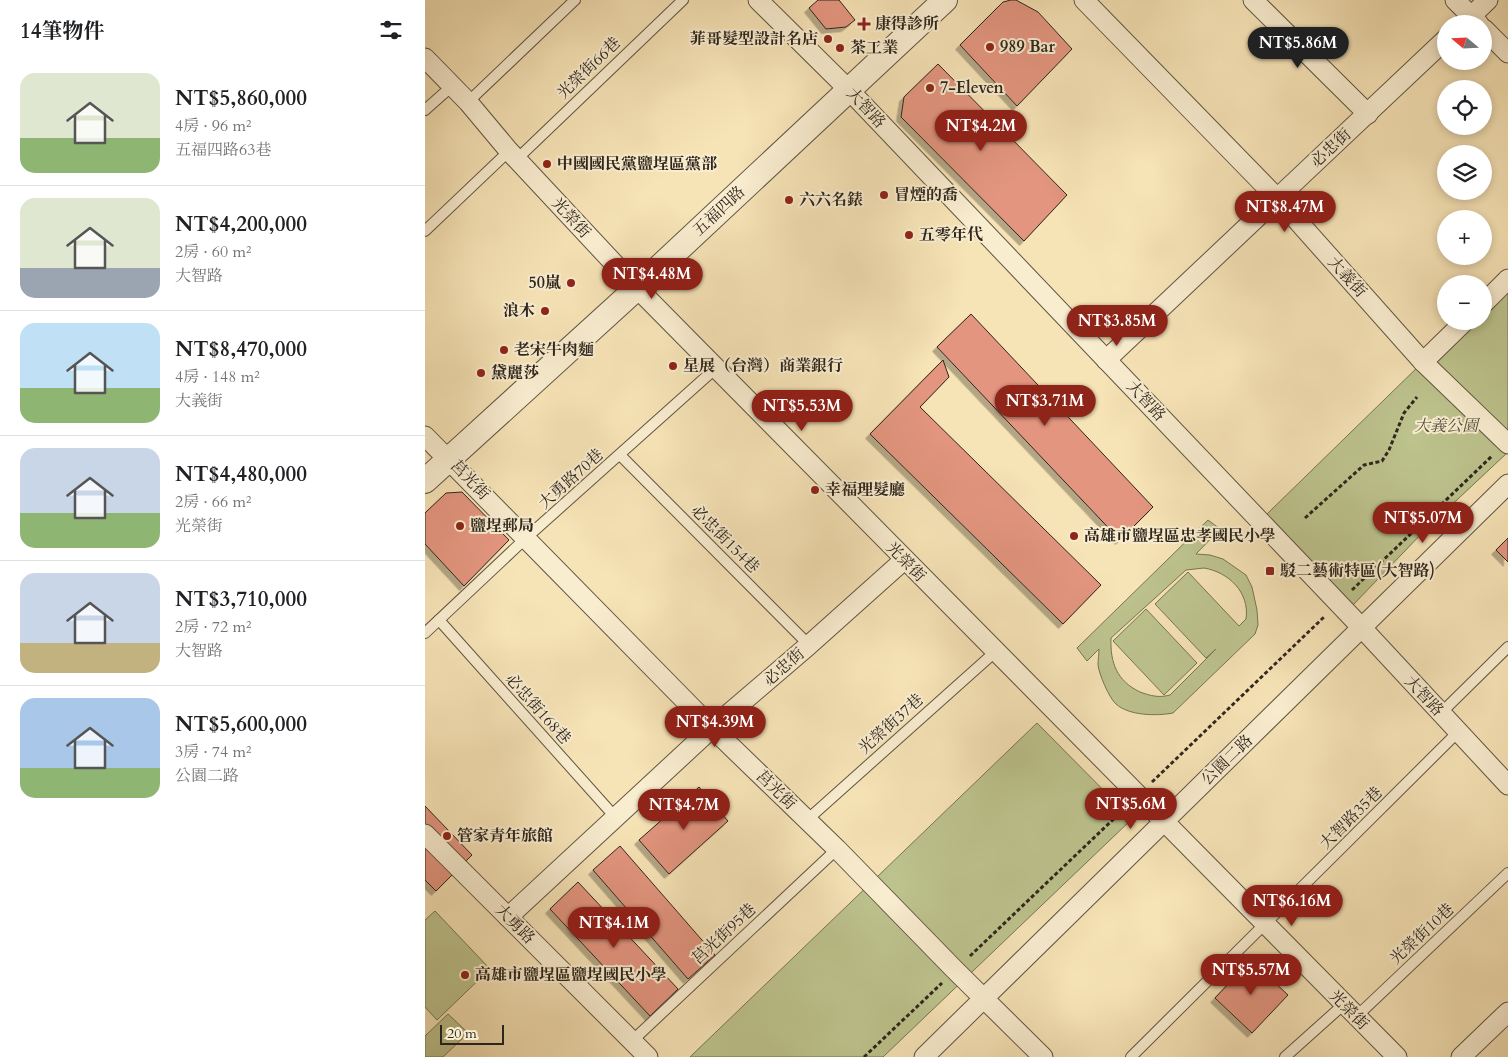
<!DOCTYPE html>
<html lang="zh-TW">
<meta charset="utf-8">
<style>
:root{--surface:#fff;--page:#f2f2f2;--text:#202124;--muted:#757577;--line:#e0e0e0;--accent:#8f2418}
body{margin:0;font-family:Cardo,"Noto Serif TC",serif;background:var(--page);color:var(--text);height:100vh;display:flex;flex-direction:column;font-size:19px;white-space:nowrap}
*{box-sizing:border-box;margin:0}
p{font-size:16px;color:var(--muted)}
.icon{flex:none;width:28px;height:28px;fill:none;stroke:currentColor;stroke-width:2;stroke-linecap:round;stroke-linejoin:round}
.map{position:relative;flex:1;overflow:hidden}
.drawer{display:flex;flex-direction:column;background:var(--surface);width:425px}
.drawer>*{flex:none}
.needle{width:32px;rotate:289deg}
.buttons{position:absolute;left:1012px;top:15px;display:grid;gap:10px}
.buttons a{display:grid;place-items:center;width:55px;height:55px;border-radius:50%;background:var(--surface);box-shadow:0 2px 8px #0003;font-size:25px}
.scale{position:absolute;left:15px;bottom:12px;width:64px;box-sizing:border-box;padding-left:5px;border:2px solid #2e261d;border-top:0;font-size:14px;line-height:18px;white-space:nowrap;color:#2e261d;-webkit-text-stroke:4px #f9edd0;paint-order:stroke}
.price{position:absolute;translate:-50% -42px;padding:0 11px;border-radius:18px;background:var(--accent);color:#fff;font-size:16px;line-height:32px;filter:drop-shadow(0 1px 2px #0008)}
.price::after{content:'';position:absolute;left:50%;top:30px;width:15px;height:11px;margin-left:-8px;background:inherit;clip-path:polygon(0 0,100% 0,50% 100%)}
.price.current{background:#222;color:#fff}
ul{padding:0;list-style:none}
li{display:flex;align-items:center;gap:15px;height:125px;padding:0 20px}
li+li{border-top:1px solid var(--line)}
li span{display:grid;place-items:center;flex:none;width:140px;height:100px;border-radius:15px;color:#555}
li>.icon{margin-inline-start:auto}
span .icon{width:60px;height:60px;fill:#fffc;stroke-width:1}
li b{font-size:21px}
h2{display:flex;justify-content:space-between;align-items:center;height:60px;padding:0 20px;font-size:21px}
main{display:flex;flex:1;min-height:0}
.map>svg:first-child{display:block}
.green{fill:#bdc38d;stroke:#767455;fill-rule:evenodd}
.building{fill:#e3957f;stroke:#2e261d;filter:url(#shadow)}
.lines{fill:none;stroke-linecap:round;stroke-linejoin:round}
.service-casing{stroke:#605543;stroke-width:12}
.minor-casing{stroke:#605543;stroke-width:21}
.tertiary-casing{stroke:#605543;stroke-width:26}
.path{stroke:#2e261d;stroke-width:3;stroke-dasharray:4 2.5;stroke-linecap:butt}
.service{stroke:#f9edd0;stroke-width:10}
.minor{stroke:#f9edd0;stroke-width:19}
.tertiary{stroke:#f9edd0;stroke-width:24}
.poi-dot{fill:#8f2418;stroke:#f9edd0;stroke-width:2}
.labels{text-anchor:middle;dominant-baseline:central;stroke-width:4;stroke-linejoin:round;paint-order:stroke}
.poi-label{font-size:16px;font-weight:bold;fill:#2e261d;stroke:#f9edd0;text-anchor:start}
.street-label{font-size:16px;fill:#2e261d;stroke:#f9edd0}
.park-label{font-size:16px;font-style:italic;fill:#524d39;stroke:#f9edd0}
</style>
<main>
<section class="drawer">
<h2>14筆物件<svg class="icon" aria-label="filters" viewBox="0 0 24 24"><path d="M4 7h16M4 17h16"/><circle cx="9" cy="7" r="2"/><circle cx="15" cy="17" r="2"/></svg></h2>
<ul>
<li><span style="background:linear-gradient(#dfe7d0 65%,#8fb573 0)"><svg class="icon" aria-label="home" viewBox="0 0 24 24"><path d="M3 11l9-7 9 7M6 9v11h12V9"/></svg></span><div><b>NT$5,860,000</b><p>4房 · 96 m²</p><p>五福四路63巷</p></div></li>
<li><span style="background:linear-gradient(#dfe7d0 70%,#9aa5b1 0)"><svg class="icon" aria-label="home" viewBox="0 0 24 24"><path d="M3 11l9-7 9 7M6 9v11h12V9"/></svg></span><div><b>NT$4,200,000</b><p>2房 · 60 m²</p><p>大智路</p></div></li>
<li><span style="background:linear-gradient(#bfe0f5 65%,#8fb573 0)"><svg class="icon" aria-label="home" viewBox="0 0 24 24"><path d="M3 11l9-7 9 7M6 9v11h12V9"/></svg></span><div><b>NT$8,470,000</b><p>4房 · 148 m²</p><p>大義街</p></div></li>
<li><span style="background:linear-gradient(#c9d6e8 65%,#8fb573 0)"><svg class="icon" aria-label="home" viewBox="0 0 24 24"><path d="M3 11l9-7 9 7M6 9v11h12V9"/></svg></span><div><b>NT$4,480,000</b><p>2房 · 66 m²</p><p>光榮街</p></div></li>
<li><span style="background:linear-gradient(#c9d6e8 70%,#c2b280 0)"><svg class="icon" aria-label="home" viewBox="0 0 24 24"><path d="M3 11l9-7 9 7M6 9v11h12V9"/></svg></span><div><b>NT$3,710,000</b><p>2房 · 72 m²</p><p>大智路</p></div></li>
<li><span style="background:linear-gradient(#a9c7e8 70%,#8fb573 0)"><svg class="icon" aria-label="home" viewBox="0 0 24 24"><path d="M3 11l9-7 9 7M6 9v11h12V9"/></svg></span><div><b>NT$5,600,000</b><p>3房 · 74 m²</p><p>公園二路</p></div></li>
</ul>
</section>
<div class="map">
<svg width="1083" height="1057" viewBox="0 0 1083 1057">
<defs>
<filter id="shadow"><feDropShadow dx="-4.5" dy="4.5" stdDeviation="0" flood-color="#0004"/></filter>
</defs>
<rect width="100%" height="100%" fill="#f6e3b6"/>
<filter id="stains"><feTurbulence type="fractalNoise" baseFrequency=".004" numOctaves="4"/><feColorMatrix values="0 0 0 0 .2 0 0 0 0 .09 0 0 0 0 .02 0 0 0 .5 -.17"/></filter>
<radialGradient id="worn" r=".72"><stop offset=".6" stop-color="#630" stop-opacity="0"/><stop offset="1" stop-color="#630" stop-opacity=".3"/></radialGradient>
<!-- green -->
<g class="green">
<path d="M1083,279V452L1001,529L928,605L842,514L1040,321H1059V303Z"/>
<path d="M783,520L795,529L771,554L785,555L798,559L821,575L827,587L832,610L833,625L830,634L748,713C733,716 704,716 691,704C684,698 674,674 673,665C673,659 674,654 674,649L662,661L652,648ZM779,568C803,572 825,592 821,619L814,626L763,572L730,604L781,658L791,649L745,695C734,698 726,696 715,692C692,681 685,663 686,638L761,570Z"/>
<path d="M721,609L772,663L739,695L688,641Z"/>
<path d="M612,723L707,819L458,1057H265Z"/>
<path d="M10,911L65,969L12,1020L0,1007V920Z"/>
<path d="M23,1014L43,1033L18,1057H0V1036Z"/>
</g>
<!-- building -->
<g class="building">
<path d="M393,0H414L430,20L421,27L401,29L384,8Z"/>
<path d="M586,0H591L613,12L647,49L592,106L535,45L578,2Z"/>
<path d="M513,64L642,195L599,241L476,117L479,97Z"/>
<path d="M546,314L728,507L695,540L512,347Z"/>
<path d="M518,360L524,377L495,407L676,585L638,624L445,434Z"/>
<path d="M37,492L84,540L39,586L0,544V513L21,493Z"/>
<path d="M1083,538V562L1071,550Z"/>
<path d="M274,787L303,821L244,874L214,840Z"/>
<path d="M0,806L47,855L11,891L0,880Z"/>
<path d="M195,846L290,955L263,979L168,870Z"/>
<path d="M153,882L253,989L225,1016L125,909Z"/>
<path d="M826,960L863,995L827,1033L790,998Z"/>
</g>
<g class="lines">
<defs>
<g id="service">
<path d="M43,102L150,0"/>
<path d="M0,110L27,86"/>
<path d="M92,159L258,0"/>
<path d="M0,231L84,151"/>
<path d="M195,455L384,645"/>
<path d="M14,620L191,818"/>
<path d="M0,633L101,538L291,368"/>
<path d="M1015,714L1083,647"/>
<path d="M382,820L570,652"/>
<path d="M931,1017L1083,873"/>
<path d="M207,1041L412,849"/>
<path d="M706,1057L1033,732"/>
<path d="M860,1057L918,1005"/>
</g>
<g id="minor">
<path d="M333,0L423,89L937,628L1083,785"/>
<path d="M659,0L853,199L998,362L1083,444"/>
<path d="M828,0L943,114"/>
<path d="M1030,0L1054,24"/>
<path d="M1038,24L1063,0"/>
<path d="M1059,29L1083,53"/>
<path d="M0,58L43,102L84,151L212,288L972,1057"/>
<path d="M1059,303L1083,279"/>
<path d="M681,360L1021,39"/>
<path d="M998,362L1040,321"/>
<path d="M0,436L287,728L412,849L530,970L618,1057"/>
<path d="M0,834L223,1057"/>
<path d="M83,917L287,728L384,645L479,560"/>
<path d="M499,1057L1083,484"/>
<path d="M1036,1057L1083,1012"/>
</g>
<path id="tertiary" d="M0,481L212,288L520,0"/>
</defs>
<!-- service casing -->
<use href="#service" class="service-casing"/>
<!-- minor casing -->
<use href="#minor" class="minor-casing"/>
<!-- tertiary casing -->
<use href="#tertiary" class="tertiary-casing"/>
<!-- path -->
<g class="path">
<path d="M880,518L939,465L957,461L964,450L979,413L992,397"/>
<path d="M927,590L1067,456"/>
<path d="M727,782L899,617"/>
<path d="M545,956L699,809"/>
<path d="M439,1057L517,983"/>
</g>
<!-- service -->
<use href="#service" class="service"/>
<!-- minor -->
<use href="#minor" class="minor"/>
<!-- tertiary -->
<use href="#tertiary" class="tertiary"/>
</g>
<!-- markers -->
<g class="poi-dot">
<path d="M436.5 16.5h5v5h5v5h-5v5h-5v-5h-5v-5h5z"/>
<circle cx="403" cy="39" r="5"/>
<circle cx="565" cy="47" r="5"/>
<circle cx="415" cy="48" r="5"/>
<circle cx="505" cy="88" r="5"/>
<circle cx="122" cy="164" r="5"/>
<circle cx="459" cy="195" r="5"/>
<circle cx="364" cy="200" r="5"/>
<circle cx="484" cy="235" r="5"/>
<circle cx="146" cy="283" r="5"/>
<circle cx="120" cy="311" r="5"/>
<circle cx="79" cy="350" r="5"/>
<circle cx="248" cy="366" r="5"/>
<circle cx="56" cy="373" r="5"/>
<circle cx="390" cy="490" r="5"/>
<circle cx="35" cy="526" r="5"/>
<circle cx="649" cy="536" r="5"/>
<rect x="840" y="566" width="10" height="10" rx="2.5"/>
<circle cx="22" cy="836" r="5"/>
<circle cx="40" cy="975" r="5"/>
</g>
<g class="labels">
<!-- poi labels -->
<g class="poi-label">
<text x="450" y="24">康得診所</text>
<text x="393" y="39" text-anchor="end">菲哥髮型設計名店</text>
<text x="575" y="47">989 Bar</text>
<text x="425" y="48">茶工業</text>
<text x="515" y="88">7-Eleven</text>
<text x="132" y="164">中國國民黨鹽埕區黨部</text>
<text x="469" y="195">冒煙的喬</text>
<text x="374" y="200">六六名錶</text>
<text x="494" y="235">五零年代</text>
<text x="136" y="283" text-anchor="end">50嵐</text>
<text x="110" y="311" text-anchor="end">浪木</text>
<text x="89" y="350">老宋牛肉麵</text>
<text x="258" y="366">星展（台灣）商業銀行</text>
<text x="66" y="373">黛麗莎</text>
<text x="400" y="490">幸福理髮廳</text>
<text x="45" y="526">鹽埕郵局</text>
<text x="659" y="536">高雄市鹽埕區忠孝國民小學</text>
<text x="855" y="571">駁二藝術特區(大智路)</text>
<text x="32" y="836">管家青年旅館</text>
<text x="50" y="975">高雄市鹽埕區鹽埕國民小學</text>
</g>
<!-- street labels -->
<g class="street-label">
<text transform="translate(164 68) rotate(-44)">光榮街66巷</text>
<text transform="translate(441 108) rotate(47)">大智路</text>
<text transform="translate(906 148) rotate(-43)">必忠街</text>
<text transform="translate(294 211) rotate(-43)">五福四路</text>
<text transform="translate(146 218) rotate(47)">光榮街</text>
<text transform="translate(922 277) rotate(48)">大義街</text>
<text transform="translate(721 401) rotate(47)">大智路</text>
<text transform="translate(146 479) rotate(-42)">大勇路70巷</text>
<text transform="translate(45 480) rotate(46)">莒光街</text>
<text transform="translate(300 539) rotate(45)">必忠街154巷</text>
<text transform="translate(481 562) rotate(45)">光榮街</text>
<text transform="translate(359 667) rotate(-41)">必忠街</text>
<text transform="translate(999 696) rotate(47)">大智路</text>
<text transform="translate(113 709) rotate(48)">必忠街168巷</text>
<text transform="translate(466 724) rotate(-42)">光榮街37巷</text>
<text transform="translate(802 760) rotate(-44)">公園二路</text>
<text transform="translate(351 790) rotate(44)">莒光街</text>
<text transform="translate(926 818) rotate(-45)">大智路35巷</text>
<text transform="translate(90 924) rotate(45)">大勇路</text>
<text transform="translate(299 934) rotate(-43)">莒光街95巷</text>
<text transform="translate(997 934) rotate(-43)">光榮街10巷</text>
<text transform="translate(924 1010) rotate(45)">光榮街</text>
</g>
<!-- park labels -->
<g class="park-label">
<text x="1021" y="426">大義公園</text>
</g>
</g>
<rect width="100%" height="100%" filter="url(#stains)"/>
<rect width="100%" height="100%" fill="url(#worn)"/>
</svg>
<div class="buttons">
<a><svg class="needle" viewBox="-14 -14 28 28"><path d="M0-13l5 13h-10z" fill="#e53935"/><path d="M0 13l5-13h-10z" fill="#757577"/></svg></a>
<a><svg class="icon" aria-label="locate" viewBox="0 0 24 24"><circle cx="12" cy="12" r="6"/><path d="M12 2v4M12 18v4M2 12h4M18 12h4"/></svg></a>
<a><svg class="icon" aria-label="layers" viewBox="0 0 24 24"><path d="M12 4l9 5-9 5-9-5zM3 14l9 5 9-5"/></svg></a>
<a>+</a>
<a>−</a>
</div>
<div class="scale">20 m</div>
<b class="price current" style="left:873px;top:69px">NT$5.86M</b>
<b class="price" style="left:556px;top:152px">NT$4.2M</b>
<b class="price" style="left:860px;top:233px">NT$8.47M</b>
<b class="price" style="left:227px;top:300px">NT$4.48M</b>
<b class="price" style="left:692px;top:347px">NT$3.85M</b>
<b class="price" style="left:620px;top:427px">NT$3.71M</b>
<b class="price" style="left:377px;top:432px">NT$5.53M</b>
<b class="price" style="left:998px;top:544px">NT$5.07M</b>
<b class="price" style="left:290px;top:748px">NT$4.39M</b>
<b class="price" style="left:706px;top:830px">NT$5.6M</b>
<b class="price" style="left:259px;top:831px">NT$4.7M</b>
<b class="price" style="left:867px;top:927px">NT$6.16M</b>
<b class="price" style="left:189px;top:949px">NT$4.1M</b>
<b class="price" style="left:826px;top:996px">NT$5.57M</b>
</div>
</main>
